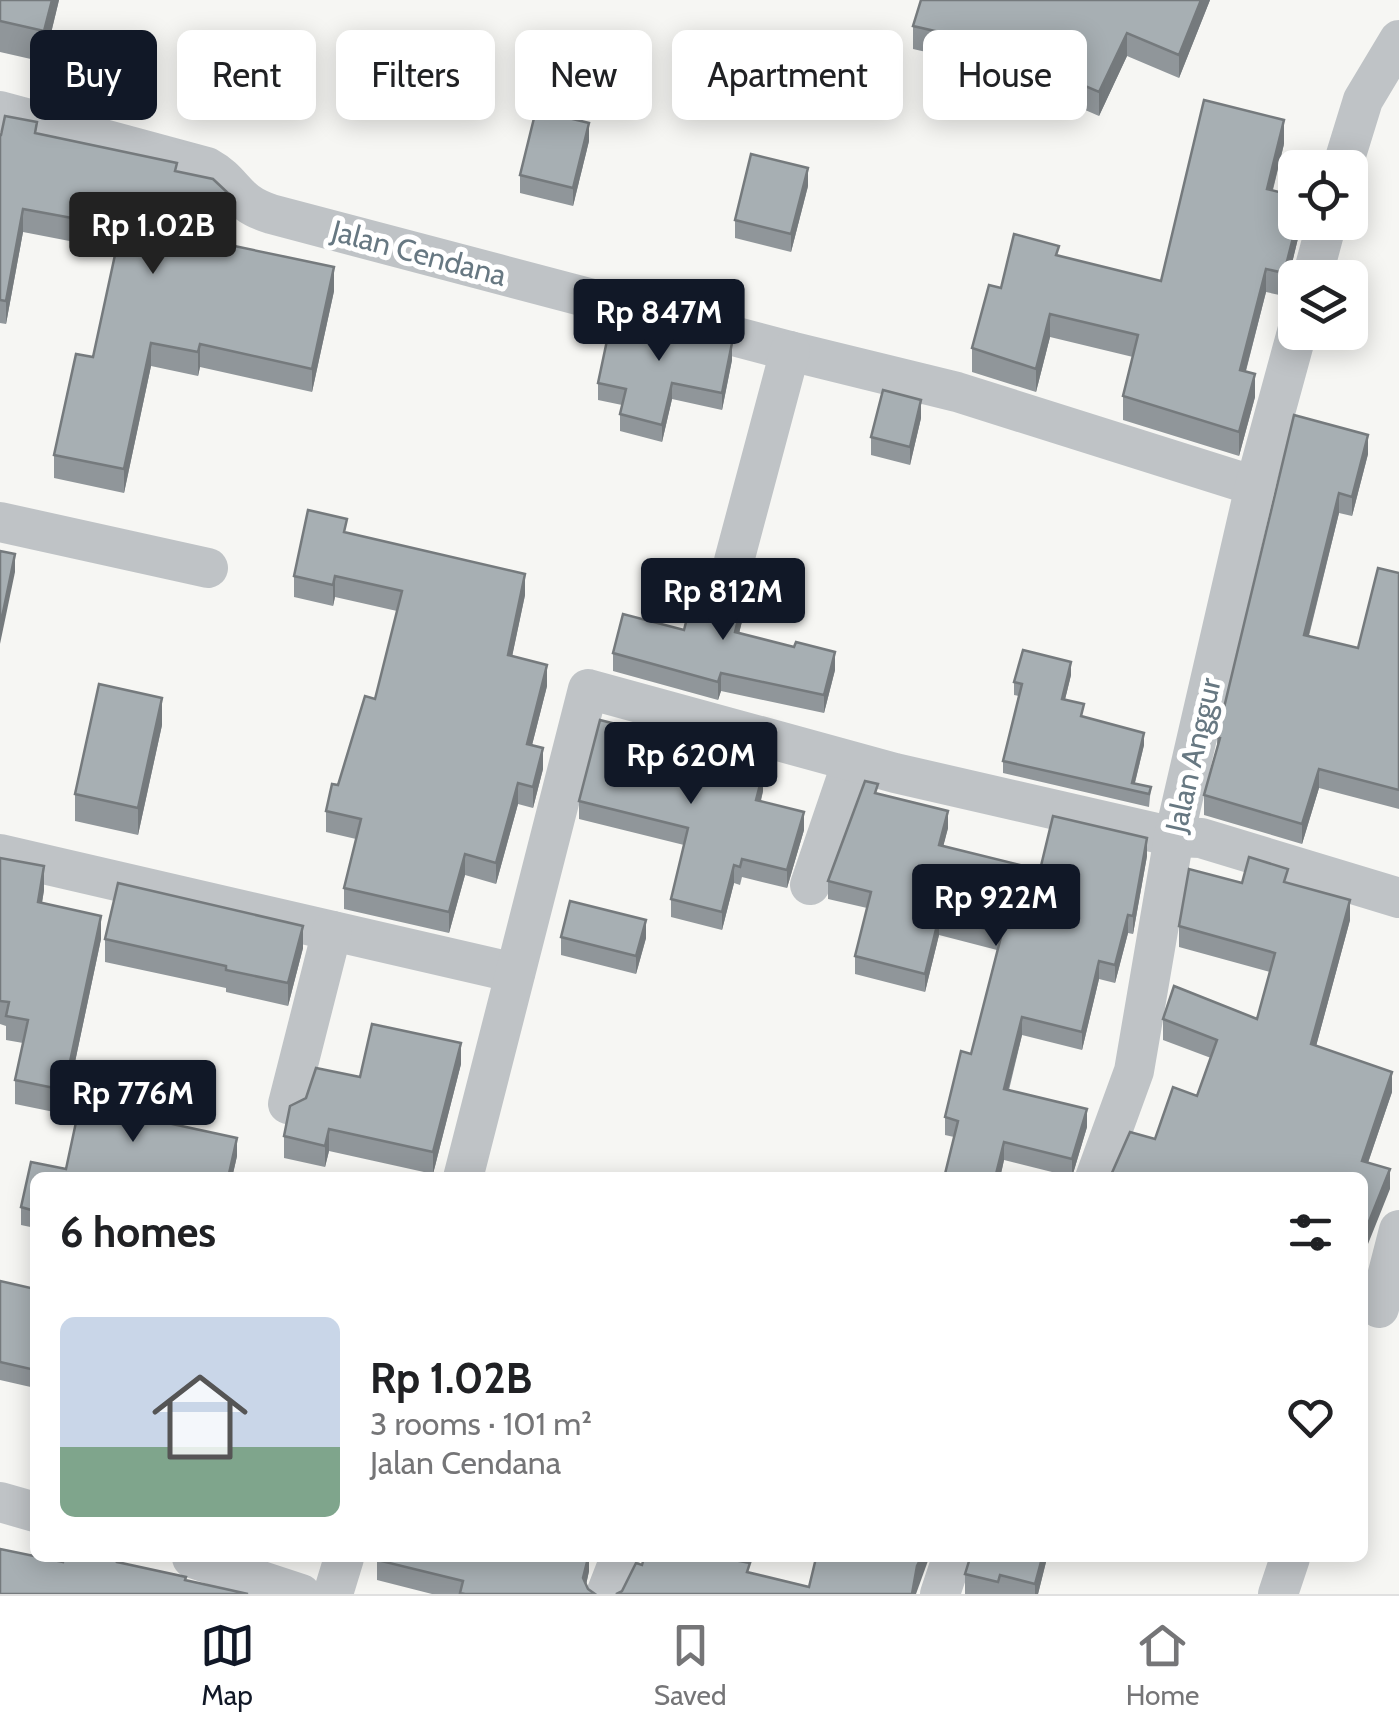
<!DOCTYPE html>
<meta charset="utf-8">
<style>
:root{--surface:#fff;--page:#f2f2f2;--text:#202124;--muted:#757577;--line:#e0e0e0;--accent:#111827}
body{margin:0;font-family:Cabin,sans-serif;background:var(--page);color:var(--text);height:100vh;display:flex;flex-direction:column;font-size:38px;white-space:nowrap}
*{box-sizing:border-box;margin:0}
p{font-size:32px;color:var(--muted)}
.icon{flex:none;width:55px;height:55px;fill:none;stroke:currentColor;stroke-width:2;stroke-linecap:round;stroke-linejoin:round}
.map{position:relative;flex:1;overflow:hidden}
.side{position:absolute;left:30px;top:1172px;width:1338px;height:390px;display:flex;flex-direction:column;background:var(--surface);border-radius:15px;box-shadow:0 5px 25px #0003}
.side>*{flex:none}
.guide{position:absolute;left:30px;top:30px;width:1340px;height:90px;display:flex;gap:20px}
.controls{position:absolute;left:1278px;top:150px;display:grid;gap:20px}
.controls a{display:grid;place-items:center;width:90px;height:90px;border-radius:15px;background:var(--surface);box-shadow:0 5px 25px #0003;font-size:50px}
.price{position:absolute;translate:-50% -85px;padding:0 22px;border-radius:10px;background:var(--accent);color:#fff;font-size:32px;line-height:65px;filter:drop-shadow(0 2px 5px #0008)}
.price::after{content:'';position:absolute;left:50%;top:60px;width:30px;height:22px;margin-left:-15px;background:inherit;clip-path:polygon(0 0,100% 0,50% 100%)}
.price.selected{background:#222;color:#fff}
ul{padding:0;list-style:none}
li{display:flex;align-items:center;gap:30px;height:250px;padding:0 30px}
li+li{border-top:2px solid var(--line)}
li span{display:grid;place-items:center;flex:none;width:280px;height:200px;border-radius:15px;color:#555}
li>.icon{margin-inline-start:auto}
span .icon{width:120px;height:120px;fill:#fffc;stroke-width:1}
li b{font-size:42px}
h2{display:flex;justify-content:space-between;align-items:center;height:120px;padding:0 30px;font-size:42px}
.tag{padding:0 35px;border-radius:15px;background:var(--surface);box-shadow:0 5px 25px #0003;font-size:35px;line-height:90px}
.tag.selected{background:var(--accent);color:#fff}
.menu{display:flex;justify-content:space-around;align-items:center;height:140px;border-top:2px solid var(--line);background:var(--surface);font-size:28px;color:var(--muted)}
.menu a{display:grid;justify-items:center;gap:5px}
.menu .selected{color:var(--accent)}
.map>svg:first-child{display:block}
.lines{fill:none;stroke-linecap:round;stroke-linejoin:round}
.minor{stroke:#bfc3c6;stroke-width:40}
.wall{fill:#90969a}
.shaded-wall{fill:#757a7d}
.building{fill:#a7afb3;stroke:#757a7d;stroke-width:2.5}
.labels{text-anchor:middle;dominant-baseline:central;stroke-width:10;stroke-linejoin:round;paint-order:stroke}
.street-label{font-size:30px;fill:#677882;stroke:#fff}
</style>
<div class="map">
<svg width="1399" height="1594" viewBox="0 0 1399 1594">
<rect width="100%" height="100%" fill="#f6f6f3"/>
<g class="lines">
<!-- minor -->
<g class="minor">
<path d="M0,111L207,167C236,183 233,202 271,214L790,351L957,392L1255,486"/>
<path d="M1342,168L1363,100L1399,40"/>
<path d="M1312,278L1327,222"/>
<path d="M0,522L208,568"/>
<path d="M734,561L790,351"/>
<path d="M0,854L515,973"/>
<path d="M810,885L852,762"/>
<path d="M288,1104L332,931"/>
<path d="M463,1178L588,689L895,773L1174,837L1201,838L1399,898"/>
<path d="M1095,1178L1134,1071L1174,837L1255,486L1297,332"/>
<path d="M1379,1308L1399,1230"/>
<path d="M0,1502L35,1512"/>
<path d="M192,1558L301,1594"/>
<path d="M333,1594L344,1558"/>
<path d="M606,1594L620,1558"/>
<path d="M940,1594L952,1558"/>
<path d="M1278,1594L1290,1558"/>
</g>
</g>
<!-- wall -->
<g class="wall">
<path d="M0,0H59L44,62L0,52Z"/>
<path d="M1210,0L1179,78L1127,56L1099,116L979,64L913,49V26Z"/>
<path d="M37,134L177,172L230,219L225,244L334,291L312,392L200,367L198,376L151,366L124,493L54,478V455L93,357L116,250L23,232L6,324L0,323V135Z"/>
<path d="M589,141L573,206L520,193V175Z"/>
<path d="M1284,144L1273,190L1295,222H1302L1284,296L1266,292L1246,371L1255,397L1239,456L1123,420V396L1133,357L1050,337L1036,392L972,372V348L1001,288L1059,256L1161,281Z"/>
<path d="M808,186L791,252L735,238V220Z"/>
<path d="M732,360L722,410L672,399L662,442L620,431V414L622,405L598,400V383Z"/>
<path d="M1294,415L1368,454L1352,516L1339,513L1309,636L1358,648L1399,573V809L1319,788L1302,844L1204,815V795L1217,749V737Z"/>
<path d="M921,418L910,465L871,455V437Z"/>
<path d="M347,533L525,595L512,656L547,686L532,745L543,769L533,808L518,804L496,884L465,875L449,933L344,909V888L356,839L326,832V811L375,699L397,611L335,597L333,606L294,597V576Z"/>
<path d="M747,601L739,633L835,670L824,713L721,691L718,700L613,671V653L684,630Z"/>
<path d="M1071,675L1065,699L1084,717L1144,745L1135,783L1151,787L1149,807L1003,773V761L1019,696L1014,695V682Z"/>
<path d="M162,725L138,835L75,821V794Z"/>
<path d="M706,759L763,791L761,801L804,830L787,888L742,877L740,885L734,883L722,930L671,917V899L684,845L579,819V801Z"/>
<path d="M878,793L948,828L943,846L1040,870L1147,856L1133,934L1128,933L1115,983L1099,979L1082,1050L1022,1035L1009,1090L1087,1127L1072,1177L1004,1160L1000,1178H944L954,1137L945,1135V1117L971,1054L997,950L939,935L925,992L855,974V956L867,908L828,899V881Z"/>
<path d="M0,858L44,890L42,903L101,939L64,1114L15,1104V1080L23,1043L6,1040V1026L0,1024Z"/>
<path d="M1242,883H1288L1350,920L1316,1046L1392,1092L1368,1163L1390,1189L1111,1175L1155,1139L1197,1096L1211,1058L1163,1040V1019H1257L1270,972L1179,947V926Z"/>
<path d="M561,937L646,938L636,974L561,955Z"/>
<path d="M105,939L303,948L288,1006L226,992V988L105,962Z"/>
<path d="M461,1064L433,1174L329,1151L325,1167L284,1158V1136L360,1077Z"/>
<path d="M85,1080L145,1094L144,1118L237,1138V1156L232,1178H35V1228L21,1225V1207L31,1162L66,1169Z"/>
<path d="M0,1281L35,1289V1388L0,1380Z"/>
<path d="M35,1442V1470L33,1469V1452Z"/>
<path d="M589,1558V1571L586,1585L588,1589L595,1594H432L377,1580V1560Z"/>
<path d="M1047,1558L1038,1594H965V1574Z"/>
</g>
<!-- shaded-wall -->
<g class="shaded-wall">
<path d="M52,0H59L44,62V31Z"/>
<path d="M1201,0H1210L1179,78V55Z"/>
<path d="M1127,33V56L1099,116V92Z"/>
<path d="M1284,120V144L1267,212V189Z"/>
<path d="M589,123V141L573,206V188Z"/>
<path d="M808,168V186L791,252V234Z"/>
<path d="M230,195V219L220,266V243Z"/>
<path d="M23,209V232L6,324V301Z"/>
<path d="M1297,222H1302L1284,296V273Z"/>
<path d="M334,267V291L312,392V369Z"/>
<path d="M1266,269V292L1240,393V370Z"/>
<path d="M1050,314V337L1036,392V369Z"/>
<path d="M151,343V366L124,493V469Z"/>
<path d="M732,343V360L722,410V393Z"/>
<path d="M200,344V367L198,376V352Z"/>
<path d="M1255,374V397L1239,456V432Z"/>
<path d="M672,383V399L662,442V425Z"/>
<path d="M921,400V418L910,465V447Z"/>
<path d="M1368,435V454L1352,516V497Z"/>
<path d="M1339,493V513L1304,654V635Z"/>
<path d="M15,554V572L0,644V627Z"/>
<path d="M525,574V595L508,676V655Z"/>
<path d="M335,576V597L333,606V585Z"/>
<path d="M747,583V601L735,650V632Z"/>
<path d="M835,652V670L824,713V695Z"/>
<path d="M1071,662V675L1062,712V699Z"/>
<path d="M547,665V686L527,765V744Z"/>
<path d="M721,673V691L718,700V682Z"/>
<path d="M162,698V725L138,835V808Z"/>
<path d="M1144,733V745L1133,790L1132,783Z"/>
<path d="M543,748V769L533,808V787Z"/>
<path d="M1319,769V788L1302,844V824Z"/>
<path d="M763,773V791L756,818V800Z"/>
<path d="M518,783V804L496,884V863Z"/>
<path d="M948,811V828L939,863V845Z"/>
<path d="M804,812V830L787,888V870Z"/>
<path d="M1147,838V856L1133,934V916Z"/>
<path d="M465,854V875L449,933V912Z"/>
<path d="M734,865V883L722,930V912Z"/>
<path d="M44,866V890L38,926V902Z"/>
<path d="M1350,900V920L1311,1065V1044Z"/>
<path d="M1128,915V933L1115,983V965Z"/>
<path d="M101,916V939L64,1114V1090Z"/>
<path d="M939,917V935L925,992V974Z"/>
<path d="M646,920V938L636,974V956Z"/>
<path d="M303,926V948L288,1006V983Z"/>
<path d="M1099,961V979L1082,1050V1032Z"/>
<path d="M1022,1017V1035L1004,1106V1089Z"/>
<path d="M461,1043V1064L433,1174V1152Z"/>
<path d="M1392,1072V1092L1362,1180V1161Z"/>
<path d="M145,1094V1112L140,1135V1117Z"/>
<path d="M1087,1109V1127L1072,1177V1159Z"/>
<path d="M329,1129V1151L325,1167V1146Z"/>
<path d="M237,1138V1156L232,1178H228Z"/>
<path d="M1004,1142V1160L1000,1178H995Z"/>
<path d="M1390,1169V1189L1362,1259V1239Z"/>
<path d="M588,1558H589V1571L584,1594L583,1578Z"/>
<path d="M921,1558H929L916,1594H912L917,1566Z"/>
<path d="M1042,1558H1047L1038,1594H1035V1584Z"/>
</g>
<!-- building -->
<g class="building">
<path d="M0,0H52L44,31L0,21Z"/>
<path d="M921,0H1201L1179,55L1127,33L1099,92L979,41L913,26Z"/>
<path d="M1204,100L1284,120L1267,189L1295,196V222H1297L1284,273L1266,269L1240,370L1255,374L1239,432L1123,396L1138,335L1050,314L1036,369L972,348L989,285L1001,288L1014,234L1059,246L1056,255L1161,281Z"/>
<path d="M536,110L589,123L573,188L520,175Z"/>
<path d="M5,116L37,122L35,133L177,163L175,171L213,179L230,195L220,243L334,267L312,369L200,344L198,352L151,343L124,469L54,455L76,354L93,357L121,227L23,209L6,301L0,300V135H1Z"/>
<path d="M751,154L808,168L791,234L735,220Z"/>
<path d="M613,312L732,343L722,393L672,383L662,425L620,414L626,389L598,383Z"/>
<path d="M883,390L921,400L910,447L871,437Z"/>
<path d="M1294,415L1368,435L1352,497L1339,493L1304,635L1358,648L1378,568L1399,573V790L1319,769L1302,824L1204,795L1220,738L1217,737Z"/>
<path d="M308,510L347,519L344,532L525,574L508,655L547,665L527,744L543,748L533,787L518,783L496,863L465,854L449,912L344,888L361,819L326,811L332,784L338,785L365,696L375,699L402,591L335,576L333,585L294,576Z"/>
<path d="M0,551L15,554L0,627Z"/>
<path d="M699,571L747,583L735,632L794,647L796,642L835,652L824,695L721,673L718,682L613,653L623,614L684,630Z"/>
<path d="M1023,650L1071,662L1062,699L1084,704L1081,716L1144,733L1132,783L1151,787L1149,794L1003,761L1022,684L1014,682Z"/>
<path d="M99,684L162,698L138,808L75,794Z"/>
<path d="M600,720L706,747L703,759L763,773L756,800L804,812L787,870L742,859L740,867L734,865L722,912L671,899L688,828L579,801Z"/>
<path d="M865,781L878,784L875,793L948,811L939,845L1040,870L1053,816L1147,838L1133,916L1128,915L1115,965L1099,961L1082,1032L1022,1017L1004,1089L1087,1109L1072,1159L1004,1142L995,1178H944L958,1121L945,1117L961,1051L971,1054L1002,933L939,917L925,974L855,956L871,892L828,881Z"/>
<path d="M1249,857L1288,869L1284,882L1350,900L1311,1044L1392,1072L1362,1161L1390,1169L1362,1239V1178H1104L1111,1175L1130,1132L1155,1139L1173,1087L1197,1096L1217,1040L1163,1019L1174,986L1257,1019L1275,953L1179,926L1189,869L1242,883Z"/>
<path d="M0,858L44,866L38,902L101,916L64,1090L15,1080L28,1020L6,1016L9,1002L0,1001Z"/>
<path d="M118,883L303,926L288,983L226,970V966L105,939Z"/>
<path d="M570,901L646,920L636,956L561,937Z"/>
<path d="M372,1024L461,1043L433,1152L329,1129L325,1146L284,1136L290,1106L306,1098L316,1068L360,1077Z"/>
<path d="M85,1080L145,1094L140,1117L237,1138L228,1178H35V1211L21,1207L31,1162L66,1169Z"/>
<path d="M0,1281L35,1289V1370L0,1362Z"/>
<path d="M0,1549L63,1562L64,1558H118L117,1562L186,1577L185,1580L248,1594H0Z"/>
<path d="M378,1558H588L583,1578L588,1589L595,1594H465L460,1593L463,1581L377,1560Z"/>
<path d="M644,1558H739V1561L750,1563L747,1572L809,1587L816,1558H921L917,1566L912,1594H616L622,1591L636,1563L642,1565Z"/>
<path d="M970,1558H1042L1035,1584L1000,1575L998,1582L965,1574Z"/>
</g>
<g class="labels">
<!-- street labels -->
<g class="street-label">
<text transform="translate(419 253) rotate(15)">Jalan Cendana</text>
<text transform="translate(1193 755) rotate(-77)">Jalan Anggur</text>
</g>
</g>
</svg>
<div class="controls">
<a><svg class="icon" aria-label="locate" viewBox="0 0 24 24"><circle cx="12" cy="12" r="6"/><path d="M12 2v4M12 18v4M2 12h4M18 12h4"/></svg></a>
<a><svg class="icon" aria-label="layers" viewBox="0 0 24 24"><path d="M12 4l9 5-9 5-9-5zM3 14l9 5 9-5"/></svg></a>
</div>
<b class="price selected" style="left:153px;top:277px">Rp 1.02B</b>
<b class="price" style="left:659px;top:364px">Rp 847M</b>
<b class="price" style="left:723px;top:643px">Rp 812M</b>
<b class="price" style="left:691px;top:807px">Rp 620M</b>
<b class="price" style="left:996px;top:949px">Rp 922M</b>
<b class="price" style="left:133px;top:1145px">Rp 776M</b>
<div class="guide">
<a class="tag selected">Buy</a>
<a class="tag">Rent</a>
<a class="tag">Filters</a>
<a class="tag">New</a>
<a class="tag">Apartment</a>
<a class="tag">House</a>
</div>
<section class="side">
<h2>6 homes<svg class="icon" aria-label="filters" viewBox="0 0 24 24"><path d="M4 7h16M4 17h16"/><circle cx="9" cy="7" r="2"/><circle cx="15" cy="17" r="2"/></svg></h2>
<ul>
<li><span style="background:linear-gradient(#c9d6e8 65%,#7fa58c 0)"><svg class="icon" aria-label="home" viewBox="0 0 24 24"><path d="M3 11l9-7 9 7M6 9v11h12V9"/></svg></span><div><b>Rp 1.02B</b><p>3 rooms · 101 m²</p><p>Jalan Cendana</p></div><svg class="icon" aria-label="heart" viewBox="0 0 24 24"><path d="M12 20l-8-8c-3-5 5-10 8-4 3-6 11-1 8 4z"/></svg></li>
</ul>
</section>
</div>
<nav class="menu">
<a class="selected"><svg class="icon" aria-label="map" viewBox="0 0 24 24"><path d="M3 6l6-2 6 2 6-2v14l-6 2-6-2-6 2zM9 4v14M15 6v14"/></svg>Map</a>
<a><svg class="icon" aria-label="saved" viewBox="0 0 24 24"><path d="M7 4h10v16l-5-4-5 4z"/></svg>Saved</a>
<a><svg class="icon" aria-label="home" viewBox="0 0 24 24"><path d="M3 11l9-7 9 7M6 9v11h12V9"/></svg>Home</a>
</nav>
